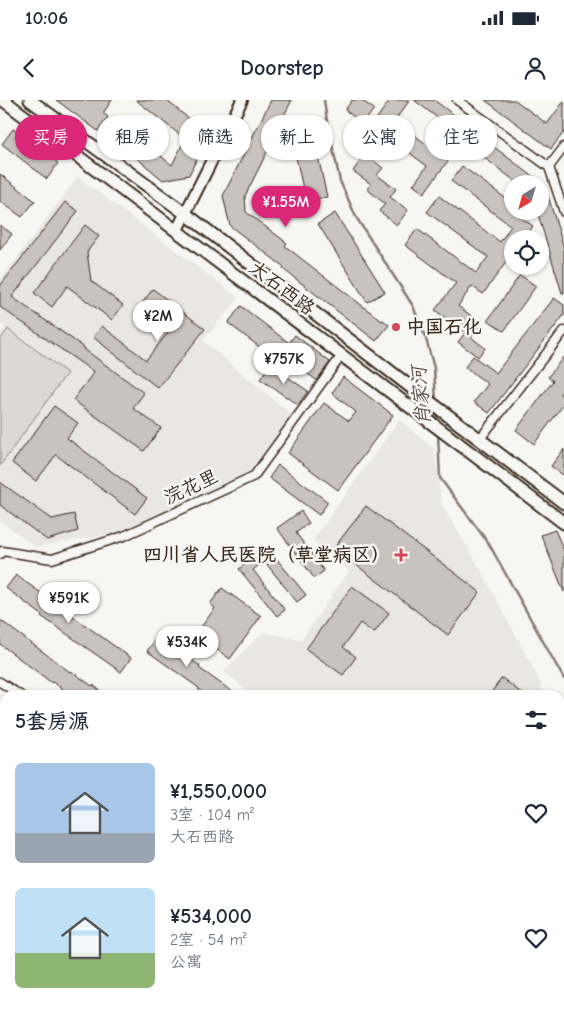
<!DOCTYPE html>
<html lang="zh">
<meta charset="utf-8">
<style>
:root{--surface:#fff;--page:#f2f2f3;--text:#1f2937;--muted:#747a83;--accent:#db2777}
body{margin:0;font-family:"Comic Neue","LXGW WenKai TC",sans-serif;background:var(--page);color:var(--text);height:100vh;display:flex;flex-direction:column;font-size:19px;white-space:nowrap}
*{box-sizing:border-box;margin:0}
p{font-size:16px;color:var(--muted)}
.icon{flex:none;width:28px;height:28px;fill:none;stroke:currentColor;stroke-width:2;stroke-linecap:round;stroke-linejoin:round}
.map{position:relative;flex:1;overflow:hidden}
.panel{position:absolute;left:0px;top:590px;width:565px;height:320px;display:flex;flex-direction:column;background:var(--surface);border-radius:15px 15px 0 0;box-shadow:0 1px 4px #0004}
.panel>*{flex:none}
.hud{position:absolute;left:15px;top:15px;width:535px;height:45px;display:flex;gap:10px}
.needle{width:32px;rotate:217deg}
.tools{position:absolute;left:504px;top:75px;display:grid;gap:10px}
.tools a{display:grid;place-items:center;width:45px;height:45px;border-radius:50%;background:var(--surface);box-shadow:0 1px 4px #0004;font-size:25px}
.price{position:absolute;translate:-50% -42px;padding:0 11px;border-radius:18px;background:#fff;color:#222;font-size:16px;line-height:32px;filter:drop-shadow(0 1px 2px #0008)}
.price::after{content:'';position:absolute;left:50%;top:30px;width:15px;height:11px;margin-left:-8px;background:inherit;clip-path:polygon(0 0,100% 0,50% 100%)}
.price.selected{background:var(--accent);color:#fff}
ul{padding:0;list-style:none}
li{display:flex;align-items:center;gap:15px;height:125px;padding:0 15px}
li span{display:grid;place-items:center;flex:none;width:140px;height:100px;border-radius:8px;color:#555}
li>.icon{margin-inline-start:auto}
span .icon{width:60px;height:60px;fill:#fffc;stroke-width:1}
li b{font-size:21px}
h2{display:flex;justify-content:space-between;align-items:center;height:60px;padding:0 15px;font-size:21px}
.tag{padding:0 18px;border-radius:22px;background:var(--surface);box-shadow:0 1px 4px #0004;font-size:18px;line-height:45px}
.tag.selected{background:var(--accent);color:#fff}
.status{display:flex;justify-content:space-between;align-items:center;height:35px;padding:0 25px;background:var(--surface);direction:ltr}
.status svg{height:14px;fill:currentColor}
header{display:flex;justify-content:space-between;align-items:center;height:65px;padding:0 15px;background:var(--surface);font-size:22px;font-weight:800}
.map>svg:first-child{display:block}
.built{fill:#e8e7e2}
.green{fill:#dad9d3;stroke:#8a8278}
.water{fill:#b6b0a9;stroke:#857a71}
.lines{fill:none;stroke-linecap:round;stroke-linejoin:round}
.stream{stroke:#857a71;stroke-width:2.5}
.building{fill:#c8c3be;stroke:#3b2a1e}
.service-casing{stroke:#3b2a1e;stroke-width:8}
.minor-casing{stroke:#3b2a1e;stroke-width:11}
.secondary-casing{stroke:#3b2a1e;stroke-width:14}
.primary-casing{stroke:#3b2a1e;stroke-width:15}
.service{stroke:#f6f6f2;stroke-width:4}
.minor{stroke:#f6f6f2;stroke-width:8}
.secondary{stroke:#f6f6f2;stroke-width:10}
.primary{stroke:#f6f6f2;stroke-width:11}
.poi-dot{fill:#d1495b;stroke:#f6f6f2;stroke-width:2}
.labels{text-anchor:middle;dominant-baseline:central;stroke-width:5;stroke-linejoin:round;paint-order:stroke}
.street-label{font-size:19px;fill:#3b2a1e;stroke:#f6f6f2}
.poi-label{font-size:19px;font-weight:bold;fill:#3b2a1e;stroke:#f6f6f2;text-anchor:start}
.water-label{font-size:20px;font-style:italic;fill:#605248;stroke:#f6f6f2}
</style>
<div class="status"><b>10:06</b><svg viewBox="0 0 49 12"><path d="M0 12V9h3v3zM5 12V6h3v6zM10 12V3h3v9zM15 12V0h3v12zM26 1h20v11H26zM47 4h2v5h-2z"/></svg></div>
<header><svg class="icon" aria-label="back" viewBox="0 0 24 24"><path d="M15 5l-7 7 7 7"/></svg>Doorstep<svg class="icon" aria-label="person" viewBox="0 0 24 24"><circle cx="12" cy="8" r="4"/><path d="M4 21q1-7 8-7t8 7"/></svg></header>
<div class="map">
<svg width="564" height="910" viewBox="0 0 564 910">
<rect width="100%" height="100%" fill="#f6f6f2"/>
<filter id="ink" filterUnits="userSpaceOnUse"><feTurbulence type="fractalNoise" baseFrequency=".02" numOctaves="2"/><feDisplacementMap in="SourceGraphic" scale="10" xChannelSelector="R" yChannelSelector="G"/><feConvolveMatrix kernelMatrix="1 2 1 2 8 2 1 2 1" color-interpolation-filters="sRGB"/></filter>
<g filter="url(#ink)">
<!-- built -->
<g class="built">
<path d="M78,77L239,198L203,241L291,314L250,371L117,433L36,447L0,421V234L5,227L0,224V180Z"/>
<path d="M399,320L434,349L442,405L481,470L537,576L544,595H253L224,572L263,532L301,540L349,471L313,440Z"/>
</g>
<!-- green -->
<g class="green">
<path d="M8,229L67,273L0,366V240Z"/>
<path d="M93,905H342L350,910H89Z"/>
</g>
<!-- water -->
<path class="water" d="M342,905H397L404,910H350Z"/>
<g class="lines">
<!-- stream -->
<g class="stream">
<path d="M324,0L327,21L340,81L356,117L413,206L426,239L434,268L436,301"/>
<path d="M437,311V323"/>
<path d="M438,334L440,378L489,444L564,579"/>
</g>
</g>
<!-- building -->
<g class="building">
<path d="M56,0H112L103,13L108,17L98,31Z"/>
<path d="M136,0H166L204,31L188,51L198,56L189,75L163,80L115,40L125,27L172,65L185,39Z"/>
<path d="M271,0H292L275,33L276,34L245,96L246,112L287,143L285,146L382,221L383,220L389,225L376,241L283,169L284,167L230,126L223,96Z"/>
<path d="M352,0H361L374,9L363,24L345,10Z"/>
<path d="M390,0H410L395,20L448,61L424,93L413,85L427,66L383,33L388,26L377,18Z"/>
<path d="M414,0H434L470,27L463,37Z"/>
<path d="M485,0H515L547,24L564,1V32L551,49Z"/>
<path d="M13,29L58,63L47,79L2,44Z"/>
<path d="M365,32L379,43L368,56L383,68L377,75L396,89L390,97L408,110L397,125L379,111L385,104L367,89L371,84L353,71L361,60L350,52Z"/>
<path d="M313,34L327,97L306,102L292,39Z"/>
<path d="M482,38L535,78L531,84H519L474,50Z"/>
<path d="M462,66L512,103V111L533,126L524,139H512V154L483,194L472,186L458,206L481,223L471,237L485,248L478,257L458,242L465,233L435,210L456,183L405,145L417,129L476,173L488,157L427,112L439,96L500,142L511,126L451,81Z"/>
<path d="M0,74L35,101L22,117L0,101Z"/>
<path d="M548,96L564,148V193H562L537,111H540V99Z"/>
<path d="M65,102L78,111L12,197L85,248L84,249L144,293L133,308L161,328L144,351L73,300L94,272L0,207V186Z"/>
<path d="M335,113L385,192L367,202L318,124Z"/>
<path d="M0,125L12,134L0,150Z"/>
<path d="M85,125L99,136L87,152L91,181L123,205L112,220L67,186L52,207L34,193Z"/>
<path d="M520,175L536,186L504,231L488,220Z"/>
<path d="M153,189L205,229L158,288L93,237L102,226L146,260L174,225L143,202Z"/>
<path d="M554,198L564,205V215L489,313L474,302L488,284L465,267L473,256L496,273Z"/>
<path d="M241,206L289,243L295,235L330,262L317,280H316L271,245L266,252L228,223Z"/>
<path d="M564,256V289L560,294L564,297V304L534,344L516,330L553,281L548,277Z"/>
<path d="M270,265L308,291L298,305L260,279Z"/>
<path d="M343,277L393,315L338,390L288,353L324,303L349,321L356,312L332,293Z"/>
<path d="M54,306L78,323L67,338L147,398L135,414L56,355L36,381L12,363Z"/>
<path d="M564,349V376L551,366Z"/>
<path d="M278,365L328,402L319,415L269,378Z"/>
<path d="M0,382L52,419L74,414L78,431L47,440L0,405Z"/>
<path d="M366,406L480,492L448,535L334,448Z"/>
<path d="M301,411L309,423L296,433L324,471L314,478L277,428Z"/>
<path d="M555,430L564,451V492L541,435Z"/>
<path d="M267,447L306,495L297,502L264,461L253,470L285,510L277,516L239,469Z"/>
<path d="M16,475L131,558L121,572L41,516L42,515L6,488Z"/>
<path d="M352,486L389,513L374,533L360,523L343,547L356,557L343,575L306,549Z"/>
<path d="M222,488L261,516L230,559L196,534L215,508L210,504Z"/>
<path d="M0,520L70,572L71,571L92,586L93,585L106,595H71L53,582L52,583L0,544Z"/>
<path d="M158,536L200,566L199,568L237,595H206L198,589L199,588L147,551Z"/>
<path d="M502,578L524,595H489Z"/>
</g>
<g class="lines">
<defs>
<g id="service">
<path d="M155,905L162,910"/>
<path d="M310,905L317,910"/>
<path d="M131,910C136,907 141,908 146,910"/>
</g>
<g id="minor">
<path d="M457,0L549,67L564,112"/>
<path d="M549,67L564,47"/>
<path d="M479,340L564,231"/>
<path d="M0,454L2,451L52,459L124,436L254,376L342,255"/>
<path d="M0,582L20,595"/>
<path d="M0,678L5,681"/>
<path d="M454,905L461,910"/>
<path d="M474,910L478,905"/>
</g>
<path id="secondary" d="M177,130L242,0"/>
<g id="primary">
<path d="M3,0L564,423"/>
<path d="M30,0L186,114L421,295L564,403"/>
</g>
</defs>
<!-- service casing -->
<use href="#service" class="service-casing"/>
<!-- minor casing -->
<use href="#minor" class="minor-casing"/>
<!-- secondary casing -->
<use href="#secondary" class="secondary-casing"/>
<!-- primary casing -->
<use href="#primary" class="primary-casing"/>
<!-- service -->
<use href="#service" class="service"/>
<!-- minor -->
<use href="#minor" class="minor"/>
<!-- secondary -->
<use href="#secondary" class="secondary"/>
<!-- primary -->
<use href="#primary" class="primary"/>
</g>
</g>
<!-- markers -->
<g class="poi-dot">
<circle cx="396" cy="227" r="5"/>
<path d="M398.5 447.5h5v5h5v5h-5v5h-5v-5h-5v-5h5z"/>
</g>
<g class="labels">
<!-- street labels -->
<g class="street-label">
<text transform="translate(282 188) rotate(37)">大石西路</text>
<text transform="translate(191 387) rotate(-25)">浣花里</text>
</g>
<!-- poi labels -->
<g class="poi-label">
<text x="406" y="227">中国石化</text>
<text x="390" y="455" text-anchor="end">四川省人民医院（草堂病区）</text>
</g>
<!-- water labels -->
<g class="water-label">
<text transform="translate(421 296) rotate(-95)">肖家河</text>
</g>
</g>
</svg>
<div class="tools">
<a><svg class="needle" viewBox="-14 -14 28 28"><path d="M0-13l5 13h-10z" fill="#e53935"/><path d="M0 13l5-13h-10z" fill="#747a83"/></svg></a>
<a><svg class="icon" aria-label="locate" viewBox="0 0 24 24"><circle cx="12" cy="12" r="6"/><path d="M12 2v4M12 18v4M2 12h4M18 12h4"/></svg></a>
</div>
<b class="price selected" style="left:286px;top:128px">¥1.55M</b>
<b class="price" style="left:158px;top:242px">¥2M</b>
<b class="price" style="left:284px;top:285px">¥757K</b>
<b class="price" style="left:69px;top:524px">¥591K</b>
<b class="price" style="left:187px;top:568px">¥534K</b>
<div class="hud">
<a class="tag selected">买房</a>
<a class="tag">租房</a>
<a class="tag">筛选</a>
<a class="tag">新上</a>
<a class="tag">公寓</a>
<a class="tag">住宅</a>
</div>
<section class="panel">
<h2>5套房源<svg class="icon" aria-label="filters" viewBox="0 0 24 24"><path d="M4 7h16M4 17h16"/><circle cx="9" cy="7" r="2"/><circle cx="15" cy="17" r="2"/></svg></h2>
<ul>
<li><span style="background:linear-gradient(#a9c7e8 70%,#9aa5b1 0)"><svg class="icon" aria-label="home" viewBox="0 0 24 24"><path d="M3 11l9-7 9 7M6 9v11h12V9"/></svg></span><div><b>¥1,550,000</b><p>3室 · 104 m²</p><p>大石西路</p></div><svg class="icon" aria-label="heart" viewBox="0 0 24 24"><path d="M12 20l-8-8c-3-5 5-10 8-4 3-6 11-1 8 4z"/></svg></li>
<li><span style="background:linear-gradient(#bfe0f5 65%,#8fb573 0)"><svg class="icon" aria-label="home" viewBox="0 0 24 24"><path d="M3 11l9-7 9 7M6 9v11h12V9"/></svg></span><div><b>¥534,000</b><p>2室 · 54 m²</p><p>公寓</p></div><svg class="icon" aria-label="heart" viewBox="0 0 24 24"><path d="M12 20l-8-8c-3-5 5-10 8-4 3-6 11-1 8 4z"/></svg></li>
</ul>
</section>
</div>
